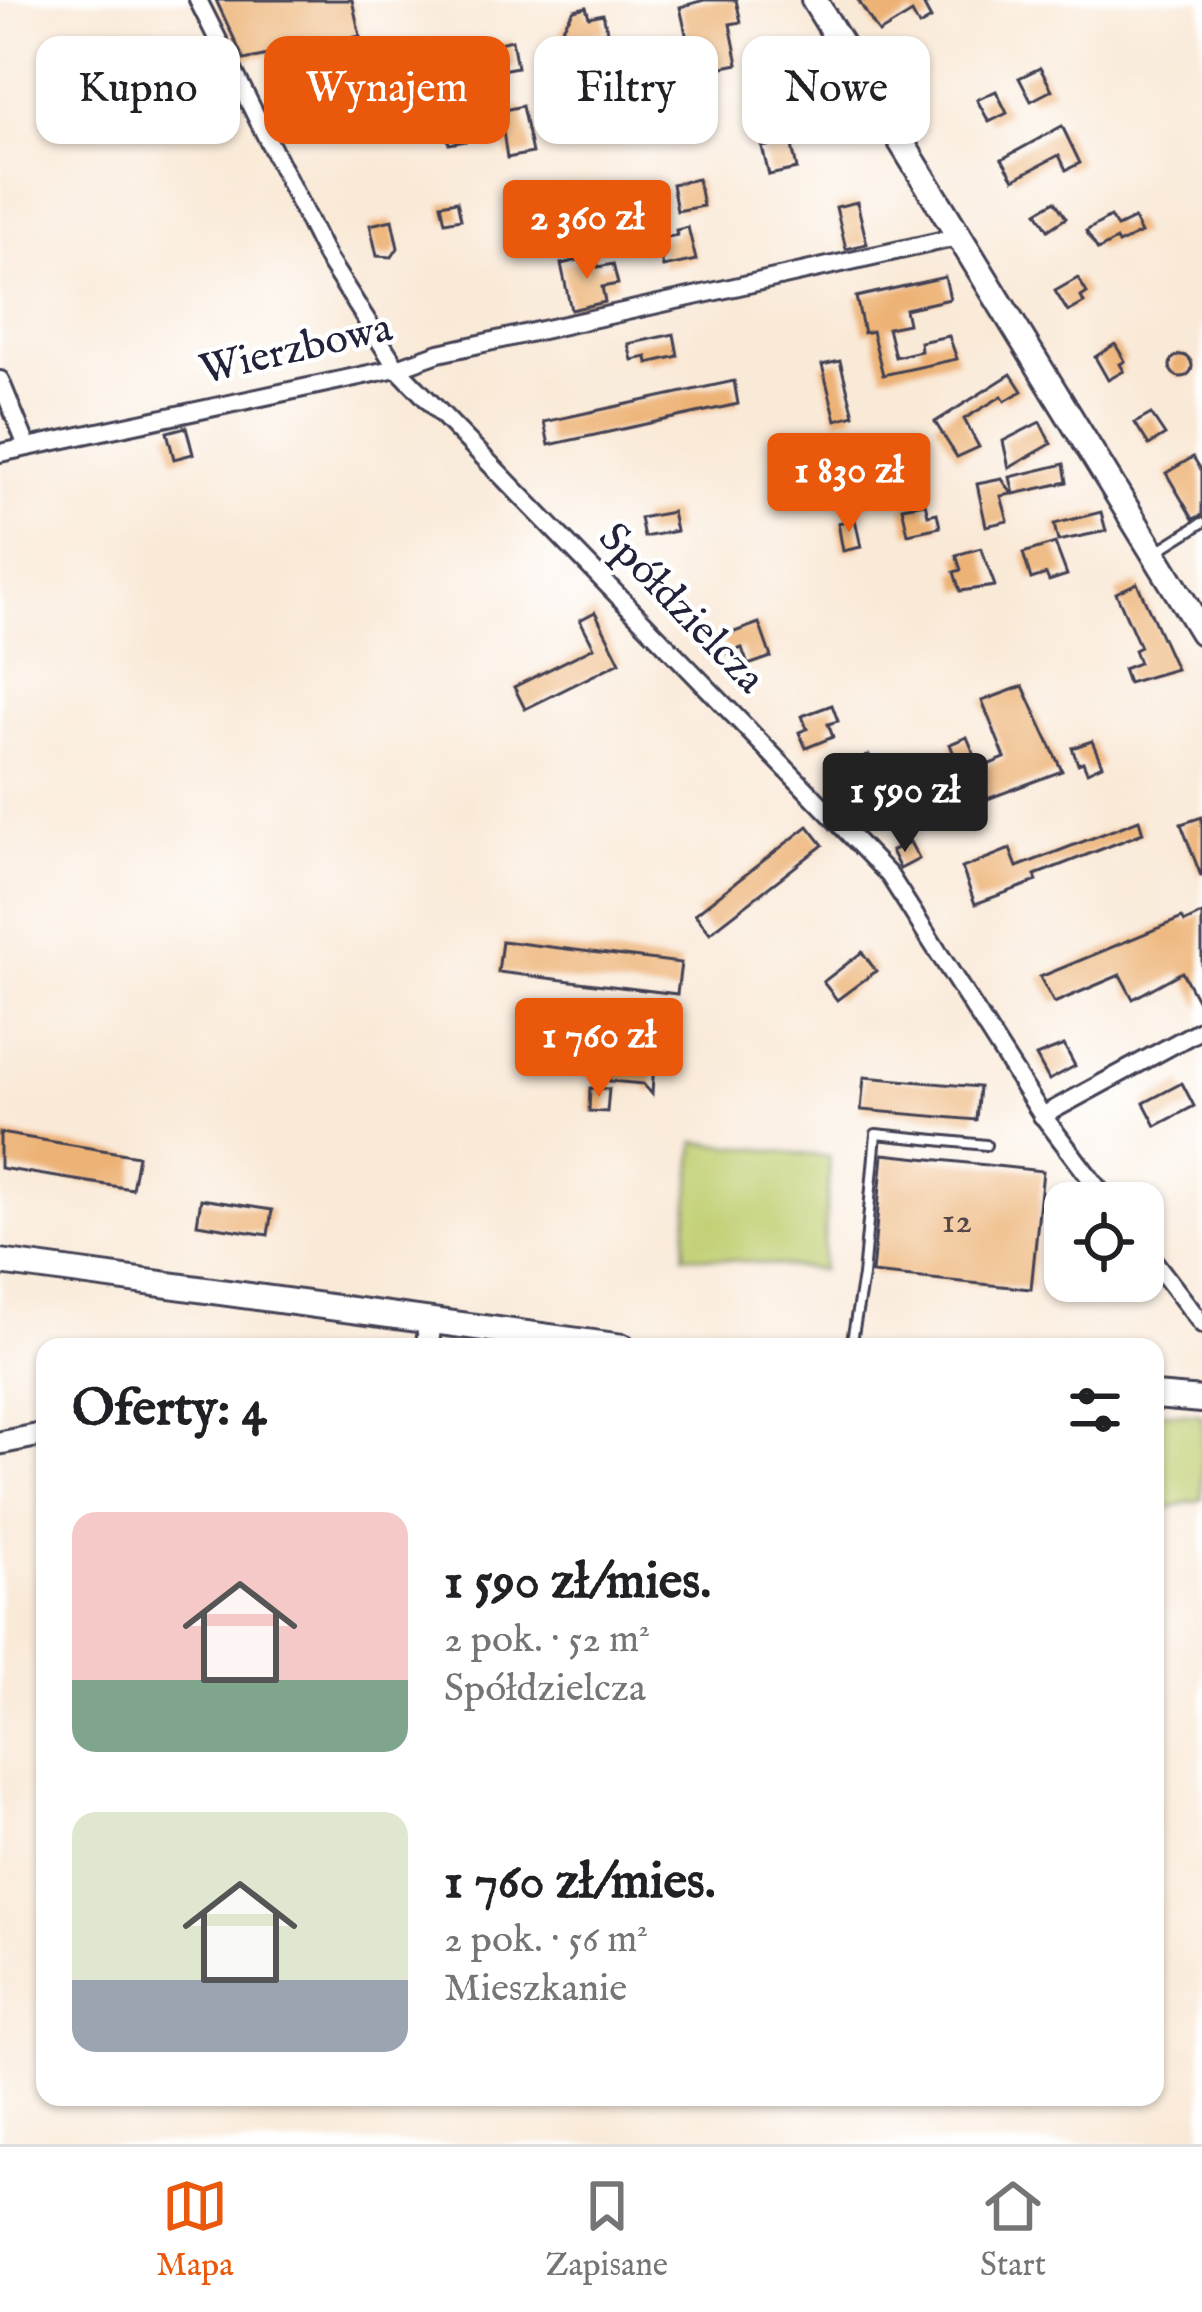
<!DOCTYPE html>
<html lang="pl">
<meta charset="utf-8">
<style>
:root{--surface:#fff;--page:#f2f2f2;--text:#202124;--muted:#757577;--line:#e0e0e0;--accent:#ea580c}
body{margin:0;font-family:"IM FELL English",serif;background:var(--page);color:var(--text);height:100vh;display:flex;flex-direction:column;font-size:45px;white-space:nowrap}
*{box-sizing:border-box;margin:0}
p{font-size:39px;color:var(--muted)}
.icon{flex:none;width:66px;height:66px;fill:none;stroke:currentColor;stroke-width:2;stroke-linecap:round;stroke-linejoin:round}
.map{position:relative;flex:1;overflow:hidden}
.drawer{position:absolute;left:36px;top:1338px;width:1128px;height:768px;display:flex;flex-direction:column;background:var(--surface);border-radius:24px;box-shadow:0 3px 9px #0004}
.drawer>*{flex:none}
.hud{position:absolute;left:36px;top:36px;width:1131px;height:108px;display:flex;gap:24px}
.controls{position:absolute;left:1044px;top:1182px;display:grid;gap:24px}
.controls a{display:grid;place-items:center;width:120px;height:120px;border-radius:24px;background:var(--surface);box-shadow:0 3px 9px #0004;font-size:60px}
.price{position:absolute;translate:-50% -102px;padding:0 27px;border-radius:12px;background:var(--accent);color:#fff;font-size:39px;line-height:78px;filter:drop-shadow(0 3px 6px #0008)}
.price::after{content:'';position:absolute;left:50%;top:72px;width:36px;height:27px;margin-left:-18px;background:inherit;clip-path:polygon(0 0,100% 0,50% 100%)}
.price.selected{background:#222;color:#fff}
ul{padding:0;list-style:none}
li{display:flex;align-items:center;gap:36px;height:300px;padding:0 36px}
li span{display:grid;place-items:center;flex:none;width:336px;height:240px;border-radius:24px;color:#555}
li>.icon{margin-inline-start:auto}
span .icon{width:144px;height:144px;fill:#fffc;stroke-width:1}
li b{font-size:51px}
h2{display:flex;justify-content:space-between;align-items:center;height:144px;padding:0 36px;font-size:51px}
.pill{padding:0 42px;border-radius:24px;background:var(--surface);box-shadow:0 3px 9px #0004;font-size:42px;line-height:108px}
.pill.selected{background:var(--accent);color:#fff}
.menu{display:flex;justify-content:space-around;align-items:center;height:168px;border-top:3px solid var(--line);background:var(--surface);font-size:33px;color:var(--muted)}
.menu a{display:grid;justify-items:center;gap:6px}
.menu .selected{color:var(--accent)}
.map>svg:first-child{display:block}
.green{fill:#c1cf72;stroke:#727856;stroke-width:3}
.building{fill:#edb376}
.lines{fill:none;stroke-linecap:round;stroke-linejoin:round}
.service-casing{stroke:#424052;stroke-width:14}
.minor-casing{stroke:#424052;stroke-width:22}
.tertiary-casing{stroke:#424052;stroke-width:27}
.secondary-casing{stroke:#424052;stroke-width:30}
.primary-casing{stroke:#424052;stroke-width:30}
.service{stroke:#fff;stroke-width:8}
.minor{stroke:#fff;stroke-width:16}
.tertiary{stroke:#fff;stroke-width:21}
.secondary{stroke:#fff;stroke-width:24}
.primary{stroke:#fff;stroke-width:24}
.labels{text-anchor:middle;dominant-baseline:central;stroke-width:9;stroke-linejoin:round;paint-order:stroke}
.number-label{font-size:36px;fill:#55464a}
.street-label{font-size:42px;fill:#22223b;stroke:#fff}
</style>
<div class="map">
<svg width="1202" height="2144" viewBox="0 0 1202 2144">
<rect width="100%" height="100%" fill="#fff"/>
<filter id="ink" filterUnits="userSpaceOnUse"><feTurbulence type="fractalNoise" baseFrequency=".00833" numOctaves="2"/><feDisplacementMap in="SourceGraphic" scale="24" xChannelSelector="R" yChannelSelector="G"/><feConvolveMatrix kernelMatrix="1 2 1 2 8 2 1 2 1" color-interpolation-filters="sRGB"/></filter>
<filter id="wash" filterUnits="userSpaceOnUse"><feTurbulence type="fractalNoise" baseFrequency=".004" numOctaves="4" result="noise"/><feDisplacementMap in="SourceGraphic" scale="48" xChannelSelector="R" yChannelSelector="G"/><feGaussianBlur stdDeviation="2.7" result="paint"/><feColorMatrix in="noise" values="0 0 0 0 0 0 0 0 0 0 0 0 0 0 0 0 0 1.4 0 .05"/><feComposite in="paint" operator="in"/></filter>
<g filter="url(#wash)">
<rect width="100%" height="100%" fill="#f9e9d7"/>
<!-- green -->
<g class="green">
<path d="M695,1142L830,1157L822,1270L684,1255Z"/>
<path d="M1155,1412L1202,1415V1499L1155,1511Z"/>
</g>
<g id="blocks">
<!-- building -->
<g class="building">
<path d="M216,0H352L360,36L318,45L328,90L318,92L320,101L298,106L287,51L244,60Z"/>
<path d="M704,0H736L741,22L730,24L738,64L703,71L702,64L663,72L673,123L659,126L646,60L690,52L680,7Z"/>
<path d="M858,0H933L924,6L931,19L919,26L912,13L879,33Z"/>
<path d="M586,7L589,17L603,14L607,31L570,40L569,33L557,37L574,10Z"/>
<path d="M512,40L517,67L481,74L476,48Z"/>
<path d="M422,43L429,74L396,81L391,61L401,46Z"/>
<path d="M1040,68L1052,90L1031,101L1019,78Z"/>
<path d="M996,91L1007,113L989,122L977,100Z"/>
<path d="M522,106L532,153L507,158L500,111Z"/>
<path d="M460,114L466,141L449,144L444,118Z"/>
<path d="M1062,126L1080,163L1066,170L1059,155L1014,179L1002,159Z"/>
<path d="M791,141L797,169L769,175L762,147Z"/>
<path d="M698,179L703,206L677,211L672,184Z"/>
<path d="M457,201L461,219L445,222L441,204Z"/>
<path d="M1055,201L1066,218L1048,230L1037,212Z"/>
<path d="M857,202L867,244L846,249L836,207Z"/>
<path d="M1110,217L1117,227L1134,219L1141,233L1118,244L1116,240L1098,250L1086,231Z"/>
<path d="M392,220L398,248L392,257L377,256L370,225Z"/>
<path d="M688,227L696,260L663,267L657,239L677,235L676,230Z"/>
<path d="M596,256L598,267L613,264L618,284L602,287L605,302L571,310L561,264Z"/>
<path d="M945,277L950,299L905,309L908,324L888,328L895,357L921,351L920,342L949,336L957,359L883,375L872,331L864,333L856,297Z"/>
<path d="M1078,278L1087,293L1081,297L1084,303L1068,312L1055,291Z"/>
<path d="M674,334L678,356L648,363L647,357L632,360L628,344Z"/>
<path d="M1115,344L1125,361L1120,364L1124,371L1108,380L1095,357Z"/>
<circle cx="1181" cy="366" r="11"/>
<path d="M840,361L854,415L836,420L822,365Z"/>
<path d="M1011,374L1022,391L1005,401L1002,396L964,419L979,447L957,457L935,422Z"/>
<path d="M734,381L738,404L549,445L544,422Z"/>
<path d="M1151,414L1165,435L1149,445L1135,423Z"/>
<path d="M1040,422L1051,444L1009,468L1003,441Z"/>
<path d="M186,427L193,454L174,459L167,432Z"/>
<path d="M1193,457L1202,471V515L1193,519L1166,473Z"/>
<path d="M1064,464L1067,482L1014,494L1010,477Z"/>
<path d="M1002,479L1012,494L1001,496L1008,521L986,526L977,484Z"/>
<path d="M925,503L928,515L937,513L940,527L908,534L902,507Z"/>
<path d="M672,512L676,531L644,537L640,518Z"/>
<path d="M1101,512L1106,531L1058,541L1054,524Z"/>
<path d="M855,519L861,547L843,551L838,523Z"/>
<path d="M1055,543L1067,575L1049,581L1046,574L1031,579L1023,553Z"/>
<path d="M981,548L995,586L960,591L954,572L961,570L956,555Z"/>
<path d="M1137,583L1176,669L1128,683L1123,669L1139,663L1134,650L1140,647L1116,593Z"/>
<path d="M595,612L620,662L525,709L514,687L594,647L580,620Z"/>
<path d="M759,623L771,657L748,665L742,648L727,653L721,637Z"/>
<path d="M1023,686L1062,771L966,807L954,779L962,775L950,744L967,737L980,768L1005,758L982,701Z"/>
<path d="M832,705L838,721L828,724L833,737L806,748L799,732L807,729L802,716Z"/>
<path d="M1092,741L1102,765L1087,772L1083,762L1078,764L1072,748Z"/>
<path d="M869,755L881,777L852,787L844,764Z"/>
<path d="M1202,817V876H1201L1181,824Z"/>
<path d="M1139,820L1143,833L1035,875L1037,881L975,904L962,868L1010,849L1017,867Z"/>
<path d="M808,826L823,845L710,933L695,914Z"/>
<path d="M910,842L919,859L900,869L891,851Z"/>
<path d="M1202,914V1009L1182,972L1133,999L1120,975L1054,1003L1040,977L1182,918L1185,922Z"/>
<path d="M502,941L681,963L677,994L498,972Z"/>
<path d="M862,952L876,971L837,1000L823,982Z"/>
<path d="M1064,1045L1075,1066L1049,1080L1036,1056Z"/>
<path d="M610,1058L654,1061L652,1094L643,1084L609,1081Z"/>
<path d="M864,1077L979,1087L976,1120L861,1110Z"/>
<path d="M1182,1083L1194,1106L1156,1126L1144,1103Z"/>
<path d="M590,1088L609,1089L607,1112L589,1111Z"/>
<path d="M0,1133L138,1156L132,1189L0,1168Z"/>
<path d="M883,1154L1043,1171L1031,1289L872,1273Z"/>
<path d="M201,1199L272,1210L268,1235L197,1224Z"/>
</g>
</g>
</g>
<g filter="url(#ink)">
<use href="#blocks" fill-opacity="0" stroke="#424052" stroke-width="3"/>
<g class="lines">
<defs>
<g id="service">
<path d="M1159,550L1202,523"/>
<path d="M851,1347L863,1276L876,1134L986,1145"/>
</g>
<g id="minor">
<path d="M198,0L327,258L397,368L889,875L1040,1112L1109,1203"/>
<path d="M0,380L27,446"/>
<path d="M0,453L397,368L439,353L958,237"/>
<path d="M1042,1116L1202,1029"/>
<path d="M1143,1247L1202,1324"/>
</g>
<g id="tertiary">
<path d="M425,1321L429,1333L427,1347"/>
<path d="M509,1347L547,1342"/>
<path d="M0,1443L45,1434"/>
</g>
<g id="secondary">
<path d="M0,1262L623,1347"/>
<path d="M1155,1396L1202,1400"/>
</g>
<path id="primary" d="M814,0L1202,632"/>
</defs>
<!-- service casing -->
<use href="#service" class="service-casing"/>
<!-- minor casing -->
<use href="#minor" class="minor-casing"/>
<!-- tertiary casing -->
<use href="#tertiary" class="tertiary-casing"/>
<!-- secondary casing -->
<use href="#secondary" class="secondary-casing"/>
<!-- primary casing -->
<use href="#primary" class="primary-casing"/>
<!-- service -->
<use href="#service" class="service"/>
<!-- minor -->
<use href="#minor" class="minor"/>
<!-- tertiary -->
<use href="#tertiary" class="tertiary"/>
<!-- secondary -->
<use href="#secondary" class="secondary"/>
<!-- primary -->
<use href="#primary" class="primary"/>
</g>
</g>
<g class="labels">
<!-- number labels -->
<g class="number-label">
<text x="957" y="1222">12</text>
</g>
<!-- street labels -->
<g class="street-label">
<text transform="translate(296 350) rotate(-13)">Wierzbowa</text>
<text transform="translate(681 609) rotate(46)">Spółdzielcza</text>
</g>
</g>
</svg>
<div class="controls">
<a><svg class="icon" aria-label="locate" viewBox="0 0 24 24"><circle cx="12" cy="12" r="6"/><path d="M12 2v4M12 18v4M2 12h4M18 12h4"/></svg></a>
</div>
<b class="price" style="left:587px;top:282px">2 360 zł</b>
<b class="price" style="left:849px;top:535px">1 830 zł</b>
<b class="price selected" style="left:905px;top:855px">1 590 zł</b>
<b class="price" style="left:599px;top:1100px">1 760 zł</b>
<div class="hud">
<a class="pill">Kupno</a>
<a class="pill selected">Wynajem</a>
<a class="pill">Filtry</a>
<a class="pill">Nowe</a>
</div>
<section class="drawer">
<h2>Oferty: 4<svg class="icon" aria-label="filters" viewBox="0 0 24 24"><path d="M4 7h16M4 17h16"/><circle cx="9" cy="7" r="2"/><circle cx="15" cy="17" r="2"/></svg></h2>
<ul>
<li><span style="background:linear-gradient(#f6c9c9 70%,#7fa58c 0)"><svg class="icon" aria-label="home" viewBox="0 0 24 24"><path d="M3 11l9-7 9 7M6 9v11h12V9"/></svg></span><div><b>1 590 zł/mies.</b><p>2 pok. · 52 m²</p><p>Spółdzielcza</p></div></li>
<li><span style="background:linear-gradient(#dfe7d0 70%,#9aa5b1 0)"><svg class="icon" aria-label="home" viewBox="0 0 24 24"><path d="M3 11l9-7 9 7M6 9v11h12V9"/></svg></span><div><b>1 760 zł/mies.</b><p>2 pok. · 56 m²</p><p>Mieszkanie</p></div></li>
</ul>
</section>
</div>
<nav class="menu">
<a class="selected"><svg class="icon" aria-label="map" viewBox="0 0 24 24"><path d="M3 6l6-2 6 2 6-2v14l-6 2-6-2-6 2zM9 4v14M15 6v14"/></svg>Mapa</a>
<a><svg class="icon" aria-label="saved" viewBox="0 0 24 24"><path d="M7 4h10v16l-5-4-5 4z"/></svg>Zapisane</a>
<a><svg class="icon" aria-label="home" viewBox="0 0 24 24"><path d="M3 11l9-7 9 7M6 9v11h12V9"/></svg>Start</a>
</nav>
